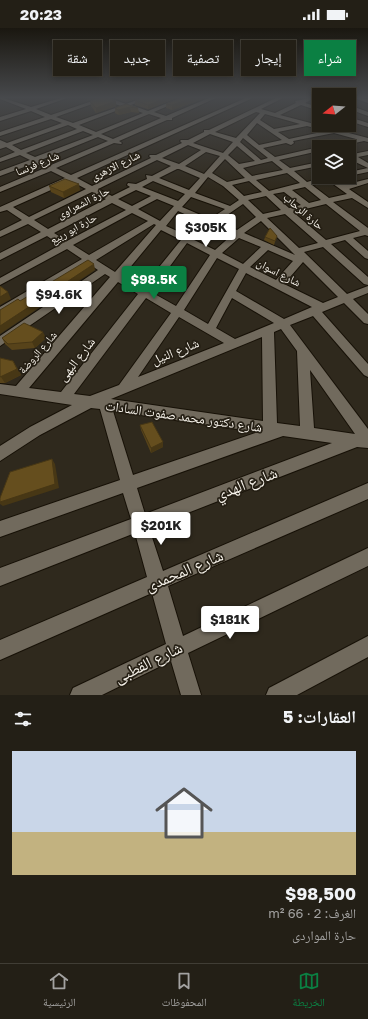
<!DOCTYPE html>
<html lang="ar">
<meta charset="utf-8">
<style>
:root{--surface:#231f16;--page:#2b271f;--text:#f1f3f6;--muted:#a3a2a1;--line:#403d35;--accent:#0b8043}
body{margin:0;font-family:"Golos Text","Noto Naskh Arabic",sans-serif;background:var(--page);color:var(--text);direction:rtl;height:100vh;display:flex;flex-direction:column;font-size:15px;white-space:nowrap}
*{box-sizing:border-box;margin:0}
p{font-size:13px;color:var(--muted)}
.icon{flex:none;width:22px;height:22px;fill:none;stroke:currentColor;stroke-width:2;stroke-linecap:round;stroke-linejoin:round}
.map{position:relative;height:667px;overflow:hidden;direction:ltr}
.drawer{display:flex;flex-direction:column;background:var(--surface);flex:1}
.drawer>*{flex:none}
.top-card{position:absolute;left:12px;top:12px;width:344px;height:36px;direction:rtl;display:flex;gap:8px}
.needle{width:26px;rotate:253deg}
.controls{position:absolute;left:312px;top:60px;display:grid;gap:8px}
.controls a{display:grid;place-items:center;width:44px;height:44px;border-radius:0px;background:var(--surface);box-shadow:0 2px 6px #0003,0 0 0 1px var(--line);font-size:20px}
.price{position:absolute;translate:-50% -34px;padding:0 9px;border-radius:4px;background:#fff;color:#222;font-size:13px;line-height:26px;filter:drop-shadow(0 1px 2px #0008)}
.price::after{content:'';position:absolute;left:50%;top:24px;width:12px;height:9px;margin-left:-6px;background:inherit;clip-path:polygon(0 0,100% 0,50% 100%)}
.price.on{background:var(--accent);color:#fff}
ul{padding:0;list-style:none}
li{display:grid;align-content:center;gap:8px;height:212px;padding:0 12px}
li+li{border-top:1px solid var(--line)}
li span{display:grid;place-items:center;height:124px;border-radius:0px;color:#555}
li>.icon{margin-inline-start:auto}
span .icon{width:72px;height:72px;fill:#fffc;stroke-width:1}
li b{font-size:17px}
h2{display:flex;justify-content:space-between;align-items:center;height:48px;padding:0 12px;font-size:17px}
.tag{padding:0 14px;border-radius:0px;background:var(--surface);box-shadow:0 2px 6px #0003,0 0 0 1px var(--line);font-size:14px;line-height:36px}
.tag.on{background:var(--accent);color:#fff}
.status{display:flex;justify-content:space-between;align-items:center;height:28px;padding:0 20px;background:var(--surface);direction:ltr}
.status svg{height:11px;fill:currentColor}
.tabs{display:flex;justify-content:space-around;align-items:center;height:56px;border-top:1px solid var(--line);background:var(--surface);font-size:11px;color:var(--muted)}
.tabs a{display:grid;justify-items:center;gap:2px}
.tabs .on{color:var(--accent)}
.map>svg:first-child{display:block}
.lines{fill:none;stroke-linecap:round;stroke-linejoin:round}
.minor-casing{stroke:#171107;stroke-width:2}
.minor{fill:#716a5d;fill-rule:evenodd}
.wall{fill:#57431a}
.shaded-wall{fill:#473715}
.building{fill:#654e1e;stroke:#473715}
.labels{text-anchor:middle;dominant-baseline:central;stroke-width:3.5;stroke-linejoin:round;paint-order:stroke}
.far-street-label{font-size:11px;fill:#f7f3eb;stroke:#251f14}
.street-label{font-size:13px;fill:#f7f3eb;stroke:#251f14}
.near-street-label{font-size:16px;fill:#f7f3eb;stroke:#251f14}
</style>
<div class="status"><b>20:23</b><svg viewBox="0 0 49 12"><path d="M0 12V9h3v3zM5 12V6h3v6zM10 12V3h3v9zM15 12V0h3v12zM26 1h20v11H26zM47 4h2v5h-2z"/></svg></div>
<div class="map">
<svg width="368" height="667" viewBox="0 0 368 667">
<rect width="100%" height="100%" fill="#2f291d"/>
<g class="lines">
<defs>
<g id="minor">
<path d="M0,69L31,79L64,69H70L36,81L51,87L98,71L96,69H106L126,76L145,69H151L131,77L148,83L182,69H188L154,84L166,88L211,69H218L172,90V92H167L119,113L122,115L121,116L114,115L56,140L71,147L248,69H255L77,150L92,158L151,130L149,128L150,127H156L182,115L180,113L181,112H188L204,104V102H209L278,69H285L261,81L275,85L296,75L295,73C302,72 309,69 316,69L305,75L319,79V83L301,77L280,87L368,110V114L364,113L336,119H325L356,111L334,105L293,113L294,115L291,117L286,115L263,120L275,129L319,119V123L279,132L290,140L319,134V138L294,143L307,154L324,149H342L336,152L344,157L368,151V155L349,161L368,174V180L352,170L333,174L368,200V208L365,207L353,210L368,223V231L365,230L345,212L331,216L368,249V257L364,256L323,219L304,224L347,266L368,258V265L353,271L368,286V296L364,295L344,275L322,284L368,336V349L364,347L313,288L290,297L368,401V420L357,419L149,500L163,543L368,455V471L168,558L183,608L368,520V538L188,625L201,667H181L171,633L102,667H70L73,660L166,616L152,565L0,632V612L147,549L135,505L0,558V540L131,491L123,465L0,509V493L120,452L100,381L91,380L40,407L0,433V418L30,399L72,377L0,366V356L16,358L110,249L105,246L0,318V308L98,242L89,236L0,288V279L82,231L67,221L0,257V250L60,217L47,208L0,232V225L41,204L28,196L0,209V203L22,192L7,182L0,184V179L65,150L51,143L0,164V159L45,140L35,135L0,148V143L30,132L20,127L0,134V130L15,124L6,119L0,121V112L7,115L62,95L51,91L0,108V104L45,89L31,83L0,93V89L26,81L0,71ZM103,72L121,78L73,95L56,89ZM126,79L143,85L96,104L79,97ZM256,84L260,85L236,110L215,104ZM149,86L161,90L113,111L101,106ZM265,86L300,96L274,101L260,92ZM257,95L282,112L259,117L247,107ZM68,97L77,101L21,122L12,117ZM307,98L326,103L289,111L278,104ZM83,103L93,107L35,129L26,125ZM210,106L233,114L223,125L193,115ZM98,109L108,113L51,137L41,132ZM243,110L268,130L261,132L240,114ZM188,117L201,122L179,136L162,130ZM237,118L255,133L239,136L228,127ZM206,124L220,128L204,146L185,138ZM225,131L245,150L227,154L212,145ZM157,132L171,138L152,148L146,147L147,151L136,156L128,155L127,157L130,159L112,168L98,161ZM272,133L283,142L252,148L243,140ZM177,141H179L200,150L189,162L159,150ZM287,145L300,155L269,163L256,152ZM208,149L223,158L239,172L230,178L195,165ZM71,153L86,161L29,189L13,179ZM153,153L185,166L178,173L142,159ZM249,153L262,164L244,168L232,157ZM329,153L347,166L329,170L312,157ZM305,159L321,172L309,175L292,162ZM136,162L151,168L132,178L118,171ZM92,164L106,171L48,201L34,192ZM284,164L301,177L289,180L273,166ZM266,168L281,182L263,186L248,172ZM191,169L225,181L210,191L182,179ZM157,171L174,178L160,193L138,181ZM112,175L126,182L67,213L54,205ZM243,176L256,189L237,202L217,194ZM326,176L360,203L326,212L293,184ZM178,183L204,195L186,207L166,198ZM132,185L148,193L89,227L73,217ZM285,186L318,215L299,220L267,190ZM261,193L295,227L244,205ZM154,196L156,197L115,244L96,232ZM211,198L232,207L215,222L192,211ZM161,202L181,212L143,259L123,248ZM239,210L261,219L243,236L222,225ZM187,215L210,227L176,278L151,264ZM268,222L293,233L276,252L250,239ZM217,230L239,241L208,296L184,282ZM303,234L338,269L323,275L284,256ZM246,245L312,279L284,291L236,263ZM118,254L138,266L61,364L29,360ZM146,270L171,285L119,357L90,368L74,366ZM232,270L274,295L235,311L216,300ZM179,289L224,315L138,349ZM281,301L297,323L300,398L277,395L274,304ZM262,309L263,393L111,371ZM310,342L355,406L314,400ZM113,383L258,404L133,447ZM283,408L332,415L145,486L137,460Z"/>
<path d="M353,69L368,71V75L354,70Z"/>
<path d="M349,77L368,84V88L349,81Z"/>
<path d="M349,89L368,95V99L349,93Z"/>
<path d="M368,123V127L358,129L368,135V144L349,148V144L368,140L349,131V125L353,126Z"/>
<path d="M368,608V629L297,667H266L269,660Z"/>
</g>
</defs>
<!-- minor casing -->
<use href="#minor" class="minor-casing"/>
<!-- minor -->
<use href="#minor" class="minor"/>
</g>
<!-- wall -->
<g class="wall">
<path d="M112,69H141L126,74Z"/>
<path d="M179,69L148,81L135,77V72Z"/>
<path d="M182,69H205V70L172,82L166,80V76Z"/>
<path d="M90,73H116V78L96,85L91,78Z"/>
<path d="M126,76L138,80L139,85L131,84L119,87L115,85V80Z"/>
<path d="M49,158L80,162L64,170L51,164Z"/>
<path d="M277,208L274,217L264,212L265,209Z"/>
<path d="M2,310H46L35,320L12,322L5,316Z"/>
<path d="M0,330L13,333L21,347L5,355H0Z"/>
<path d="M140,397L163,419L151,425L141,402Z"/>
</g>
<!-- shaded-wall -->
<g class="shaded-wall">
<path d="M87,69H96L95,70L87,73Z"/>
<path d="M129,69H141L126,74L125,70Z"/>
<path d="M168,69H179L148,81V77Z"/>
<path d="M196,69H205V70L172,82V77Z"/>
<path d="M116,73V78L96,85V80Z"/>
<path d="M130,79L131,84L119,87L118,82Z"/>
<path d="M79,156L80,162L64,170L63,164Z"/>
<path d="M94,236L95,242L0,306V298Z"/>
<path d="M8,264L11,271L0,277V269Z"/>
<path d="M43,304L46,310L35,320L32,314Z"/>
<path d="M13,333L21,347L5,355L1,349Z"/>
<path d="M163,414V419L151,425V420Z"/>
<path d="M52,431L55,436L59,460L3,478L0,476V474Z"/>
</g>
<!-- building -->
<g class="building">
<path d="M102,69L116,73L96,80L90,73Z"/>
<path d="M144,69H168L148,77L135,72Z"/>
<path d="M182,69H196L172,77L166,76Z"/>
<path d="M126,76L138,80L130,79L118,82L115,80Z"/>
<path d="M65,151L79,156L63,164L49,158Z"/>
<path d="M270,200L277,208L275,213L265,209Z"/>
<path d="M88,232L94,236L0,298V282L18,271L20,273Z"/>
<path d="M0,258L8,264L0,269Z"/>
<path d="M24,295L43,304L32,314L8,316L2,310Z"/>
<path d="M0,330L13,333L17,341L0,349Z"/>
<path d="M152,394L163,414L151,420L140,397Z"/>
<path d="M52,431L55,456L0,474V470L10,444Z"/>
</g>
<!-- sky -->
<linearGradient id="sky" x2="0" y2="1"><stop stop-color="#1a1710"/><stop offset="0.43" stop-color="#47494c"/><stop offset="1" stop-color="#47494c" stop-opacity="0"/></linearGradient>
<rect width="368" height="162" fill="url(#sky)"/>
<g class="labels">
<!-- far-street labels -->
<g class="far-street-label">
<text transform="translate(37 135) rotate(-23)">شارع فرنسا</text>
<text transform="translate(115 137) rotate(-26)">شارع الازهرى</text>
<text transform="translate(83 174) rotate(-27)">حارة الشعراوى</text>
<text transform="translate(304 183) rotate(41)">حارة الرحاب</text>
<text transform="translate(73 200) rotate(-29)">حارة ابو ربيع</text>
<text transform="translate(279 244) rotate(27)">شارع اسوان</text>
<text transform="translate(37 324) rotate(-49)">شارع الروضة</text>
</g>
<!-- street labels -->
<g class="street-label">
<text transform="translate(175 323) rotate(-22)">شارع النيل</text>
<text transform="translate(76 331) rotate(-52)">شارع البهى</text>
<text transform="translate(184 388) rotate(8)">شارع دكتور محمد صفوت السادات</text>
</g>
<!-- near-street labels -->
<g class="near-street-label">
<text transform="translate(246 455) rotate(-21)">شارع الهدي</text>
<text transform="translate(184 542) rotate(-23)">شارع المحمدى</text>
<text transform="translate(148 634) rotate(-26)">شارع القطبى</text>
</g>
</g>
</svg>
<div class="controls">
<a><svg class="needle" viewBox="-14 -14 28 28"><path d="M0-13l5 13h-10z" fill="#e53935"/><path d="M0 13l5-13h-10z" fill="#a3a2a1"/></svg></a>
<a><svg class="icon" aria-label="layers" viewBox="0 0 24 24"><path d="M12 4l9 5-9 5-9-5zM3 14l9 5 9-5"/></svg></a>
</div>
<b class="price" style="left:206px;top:220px">$305K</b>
<b class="price on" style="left:154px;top:272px">$98.5K</b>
<b class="price" style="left:59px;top:287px">$94.6K</b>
<b class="price" style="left:161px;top:518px">$201K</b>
<b class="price" style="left:230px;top:612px">$181K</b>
<div class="top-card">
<a class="tag on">شراء</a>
<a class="tag">إيجار</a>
<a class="tag">تصفية</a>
<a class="tag">جديد</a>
<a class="tag">شقة</a>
</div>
</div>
<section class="drawer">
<h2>العقارات: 5<svg class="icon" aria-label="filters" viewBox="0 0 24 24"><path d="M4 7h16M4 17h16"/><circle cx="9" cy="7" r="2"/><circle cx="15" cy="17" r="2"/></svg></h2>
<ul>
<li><span style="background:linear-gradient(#c9d6e8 65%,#c2b280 0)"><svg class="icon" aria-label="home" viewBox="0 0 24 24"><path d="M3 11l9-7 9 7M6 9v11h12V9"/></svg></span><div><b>$98,500</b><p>الغرف: 2 · 66 m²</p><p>حارة المواردى</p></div></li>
</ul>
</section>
<nav class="tabs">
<a class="on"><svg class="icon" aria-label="map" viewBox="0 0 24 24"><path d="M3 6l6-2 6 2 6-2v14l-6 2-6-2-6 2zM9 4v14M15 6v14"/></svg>الخريطة</a>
<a><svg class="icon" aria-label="saved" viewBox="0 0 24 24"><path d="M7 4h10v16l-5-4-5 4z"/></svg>المحفوظات</a>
<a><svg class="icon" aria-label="home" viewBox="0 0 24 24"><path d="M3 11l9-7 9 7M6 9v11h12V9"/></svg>الرئيسية</a>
</nav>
